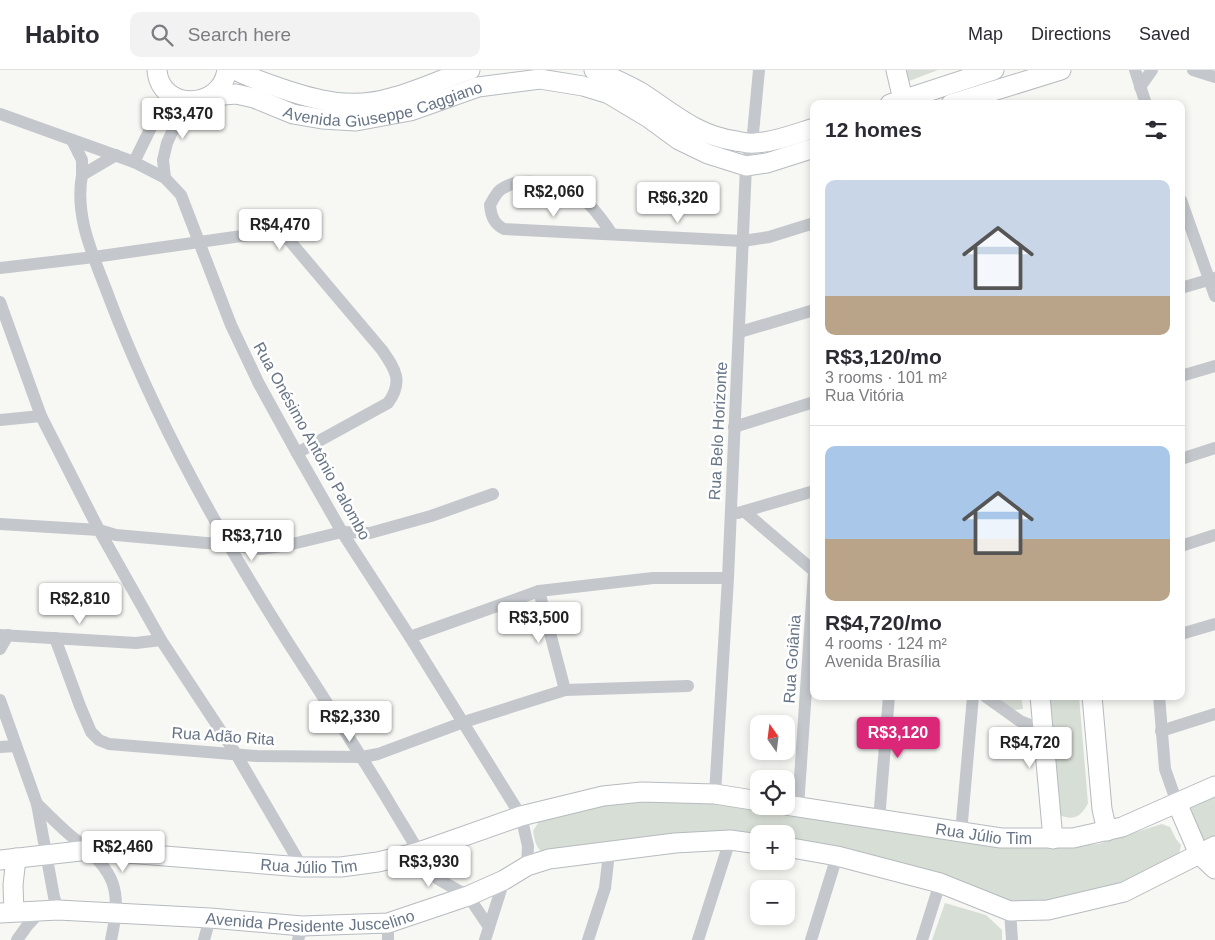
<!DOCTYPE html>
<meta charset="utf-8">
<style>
:root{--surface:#fff;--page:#f2f2f3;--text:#2b2b33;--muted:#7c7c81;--line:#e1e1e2;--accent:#db2777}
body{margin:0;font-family:Helvetica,sans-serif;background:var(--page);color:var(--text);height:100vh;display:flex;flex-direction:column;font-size:19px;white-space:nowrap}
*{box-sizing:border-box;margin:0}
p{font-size:16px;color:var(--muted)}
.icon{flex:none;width:28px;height:28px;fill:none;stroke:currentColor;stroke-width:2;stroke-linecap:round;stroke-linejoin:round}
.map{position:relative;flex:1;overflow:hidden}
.drawer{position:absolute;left:810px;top:30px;width:375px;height:600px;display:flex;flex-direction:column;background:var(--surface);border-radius:10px;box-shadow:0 2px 8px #0003}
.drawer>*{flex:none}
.needle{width:32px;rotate:346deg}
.fabs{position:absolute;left:750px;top:645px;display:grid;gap:10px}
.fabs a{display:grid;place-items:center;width:45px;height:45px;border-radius:10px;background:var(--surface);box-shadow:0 2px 8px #0003;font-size:25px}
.price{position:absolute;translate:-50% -42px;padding:0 11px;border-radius:5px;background:#fff;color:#222;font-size:16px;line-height:32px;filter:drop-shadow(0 1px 2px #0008)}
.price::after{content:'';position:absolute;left:50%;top:30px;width:15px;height:11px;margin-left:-8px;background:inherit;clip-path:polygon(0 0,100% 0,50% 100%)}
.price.selected{background:var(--accent);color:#fff}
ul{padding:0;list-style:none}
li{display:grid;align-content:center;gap:10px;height:265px;padding:0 15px}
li+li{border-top:1px solid var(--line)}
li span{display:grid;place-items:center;height:155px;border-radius:10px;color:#555}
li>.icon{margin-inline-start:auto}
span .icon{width:90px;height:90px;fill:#fffc;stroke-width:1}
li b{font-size:21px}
h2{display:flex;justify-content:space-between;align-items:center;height:60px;padding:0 15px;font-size:21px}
header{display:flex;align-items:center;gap:30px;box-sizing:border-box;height:70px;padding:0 25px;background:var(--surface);border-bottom:1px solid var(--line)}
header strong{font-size:24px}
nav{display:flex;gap:28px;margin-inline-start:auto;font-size:18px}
.search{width:350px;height:45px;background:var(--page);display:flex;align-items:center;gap:12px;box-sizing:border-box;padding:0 18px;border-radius:10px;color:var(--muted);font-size:19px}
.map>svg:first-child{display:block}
.green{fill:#d7ded5}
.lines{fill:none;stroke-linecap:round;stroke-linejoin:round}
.secondary-casing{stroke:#b6bbc0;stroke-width:21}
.street{stroke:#c4c7cb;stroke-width:12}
.secondary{stroke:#fff;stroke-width:19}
.labels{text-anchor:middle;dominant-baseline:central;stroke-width:5;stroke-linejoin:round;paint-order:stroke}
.street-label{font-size:16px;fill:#667485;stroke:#fff}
</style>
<header>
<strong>Habito</strong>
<div class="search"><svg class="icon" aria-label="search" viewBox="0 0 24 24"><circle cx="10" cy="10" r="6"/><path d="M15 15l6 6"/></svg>Search here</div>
<nav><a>Map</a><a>Directions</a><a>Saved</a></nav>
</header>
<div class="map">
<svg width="1215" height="870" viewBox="0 0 1215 870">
<rect width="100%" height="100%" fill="#f7f7f4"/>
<!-- green -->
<g class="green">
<path d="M898,0H938L909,11L901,8Z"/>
<path d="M988,626H1021L1023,639L1007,641Z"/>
<path d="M1042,626H1079L1088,733C1082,745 1074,752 1060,745Z"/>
<path d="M1215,725V768L1202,775L1186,748L1191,738Z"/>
<path d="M640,730L702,731L997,777L1046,778L1098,774L1162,754L1170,757L1176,769L1181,775L1179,784L1122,817L1010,837L786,772V764H759V769L546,785C536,779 535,772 533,761L540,750L602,732Z"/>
<path d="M945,833L986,845L1002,860V870H932Z"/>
</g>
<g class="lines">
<defs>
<g id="secondary">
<path d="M157,0C160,41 221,41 227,0"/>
<path d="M235,0C248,7 263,12 277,17C317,31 352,40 394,27C420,20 444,8 470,0"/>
<path d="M594,0C610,7 627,14 642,23C674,44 696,65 736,71C742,72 749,74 755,73C775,72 795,64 814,58"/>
<path d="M896,0L904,34"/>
<path id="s1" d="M211,26L236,24L254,28L293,44L322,49L356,51L410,41L478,17L540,9L583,16L609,24L649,48L679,70L708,84L746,96L767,93L814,78"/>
<path d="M890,34L994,0"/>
<path d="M951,34L1061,0"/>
<path d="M1040,626L1053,769"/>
<path d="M1092,626L1102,739L1107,761"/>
<path d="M1177,733L1199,784L1215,799"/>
<path id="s2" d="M786,735L1001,768H1073L1122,757L1215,716"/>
<path d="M786,777L837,786L940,813L1010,841L1048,840L1124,822L1215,776"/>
<path id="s3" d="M0,790L89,780L302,797H341L378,792L419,782L521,746L603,726L642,722L715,724L759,731"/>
<path d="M14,841L13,815L16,788"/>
<path id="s4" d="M0,843L58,840L210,848L302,856L388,853L468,826L504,810L527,796L549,789L675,773L730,770L759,774"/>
</g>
</defs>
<!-- secondary casing -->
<use href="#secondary" class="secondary-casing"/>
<!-- street -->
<g class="street">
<path d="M1135,0L1146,34"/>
<path d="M1193,0L1215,7"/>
<path d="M1140,17L1152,0"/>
<path d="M0,44L134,92L165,108L181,125L231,255L259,314L297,383L342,462L410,567L521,746L528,776L527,796"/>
<path d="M72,70L82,90V105"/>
<path d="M116,85L82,105C74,149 95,189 110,230C156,351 220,465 289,574C322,625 355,676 386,727C400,751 415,774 428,798L438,809L468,826L489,857"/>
<path d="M134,92L168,23"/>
<path d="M165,108L163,90L167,73L186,31"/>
<path d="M1181,130L1215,226"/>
<path d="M612,164C604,153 596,139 585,131C565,115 520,102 498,122C495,126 492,131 490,135C491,146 494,154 504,159L743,171L769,167L814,153"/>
<path d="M0,198L94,187L256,164L278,165L289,170L382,280C395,299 404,311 388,333L297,383"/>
<path d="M1181,218L1215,208"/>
<path d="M0,232L41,346L99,460L161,570L236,684L302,797"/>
<path d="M740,262L814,240"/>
<path d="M1181,306L1215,296"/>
<path d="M0,350L41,346"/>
<path d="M734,357L814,332"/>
<path d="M1181,389L1215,378"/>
<path d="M745,442L814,501"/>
<path d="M738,443L814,421"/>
<path d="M0,454L99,460L116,465L229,475L261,479L288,475L342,462L370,463L431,446L493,424"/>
<path d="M1181,476L1215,465"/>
<path d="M539,521L565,620"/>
<path d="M1181,564L1215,554"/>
<path d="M0,565L136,573L161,570"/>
<path d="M410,567L539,521L653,508H728"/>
<path d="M55,568L80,636L91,662L99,670L109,674L257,686L362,687L378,684L464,652L565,620L688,616"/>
<path d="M0,579L8,565"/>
<path d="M985,626L1020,651L1044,660"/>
<path d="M1159,626L1165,699L1177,733"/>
<path d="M0,630L37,734L54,827L58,840"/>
<path d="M1161,661L1215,644"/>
<path d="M0,677L16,676"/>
<path d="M715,724L728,508L746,96L752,74L759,0"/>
<path d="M37,734C50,746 62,759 76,770C116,803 122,819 111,870"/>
<path d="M798,737L814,502"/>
<path d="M879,750L889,626"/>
<path d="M961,763L973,626"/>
<path d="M1010,841L1012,870"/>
<path d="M388,853V870"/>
<path d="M17,870L27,856L42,840"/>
<path d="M204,870L210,848"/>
<path d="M298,870L302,856"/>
<path d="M485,870L504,810"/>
<path d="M588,870L605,818L609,783"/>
<path d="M698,870L730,770"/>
<path d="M811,870L837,786"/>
<path d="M922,870L940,813"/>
</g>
<!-- secondary -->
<use href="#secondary" class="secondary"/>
</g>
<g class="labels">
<!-- street labels -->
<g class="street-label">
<text stroke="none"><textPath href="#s1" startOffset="178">Avenida Giuseppe Caggiano</textPath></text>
<text transform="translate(718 361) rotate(-87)">Rua Belo Horizonte</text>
<text transform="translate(312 371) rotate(61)">Rua Onésimo Antônio Palombo</text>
<text transform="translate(792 589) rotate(-86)">Rua Goiânia</text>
<text transform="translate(223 666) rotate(4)">Rua Adão Rita</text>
<text stroke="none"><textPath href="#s2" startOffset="200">Rua Júlio Tim</textPath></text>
<text stroke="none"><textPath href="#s3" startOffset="310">Rua Júlio Tim</textPath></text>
<text stroke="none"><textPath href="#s4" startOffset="311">Avenida Presidente Juscelino</textPath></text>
</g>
</g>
</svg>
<div class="fabs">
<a><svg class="needle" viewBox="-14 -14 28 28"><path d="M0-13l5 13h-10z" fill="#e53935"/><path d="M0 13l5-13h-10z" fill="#7c7c81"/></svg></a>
<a><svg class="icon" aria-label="locate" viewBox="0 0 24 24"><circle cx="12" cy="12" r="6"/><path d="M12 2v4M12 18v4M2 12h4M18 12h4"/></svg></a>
<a>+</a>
<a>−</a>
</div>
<b class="price" style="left:183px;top:70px">R$3,470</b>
<b class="price" style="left:554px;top:148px">R$2,060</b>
<b class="price" style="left:678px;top:154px">R$6,320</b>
<b class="price" style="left:280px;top:181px">R$4,470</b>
<b class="price" style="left:252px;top:492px">R$3,710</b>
<b class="price" style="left:80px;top:555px">R$2,810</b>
<b class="price" style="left:539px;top:574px">R$3,500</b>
<b class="price" style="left:350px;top:673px">R$2,330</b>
<b class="price selected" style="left:898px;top:689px">R$3,120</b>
<b class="price" style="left:1030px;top:699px">R$4,720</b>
<b class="price" style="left:123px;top:803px">R$2,460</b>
<b class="price" style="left:429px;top:818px">R$3,930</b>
<section class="drawer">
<h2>12 homes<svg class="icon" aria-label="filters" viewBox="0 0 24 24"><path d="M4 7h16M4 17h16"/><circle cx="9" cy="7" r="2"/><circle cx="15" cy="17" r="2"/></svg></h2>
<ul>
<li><span style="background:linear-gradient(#c9d6e8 75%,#b9a48a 0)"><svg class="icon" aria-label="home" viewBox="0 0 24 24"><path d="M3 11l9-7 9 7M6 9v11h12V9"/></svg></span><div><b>R$3,120/mo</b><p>3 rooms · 101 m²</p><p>Rua Vitória</p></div></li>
<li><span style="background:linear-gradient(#a9c7e8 60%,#b9a48a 0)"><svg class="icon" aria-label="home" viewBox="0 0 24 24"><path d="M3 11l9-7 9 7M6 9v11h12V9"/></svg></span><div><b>R$4,720/mo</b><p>4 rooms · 124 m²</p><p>Avenida Brasília</p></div></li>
</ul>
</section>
</div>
